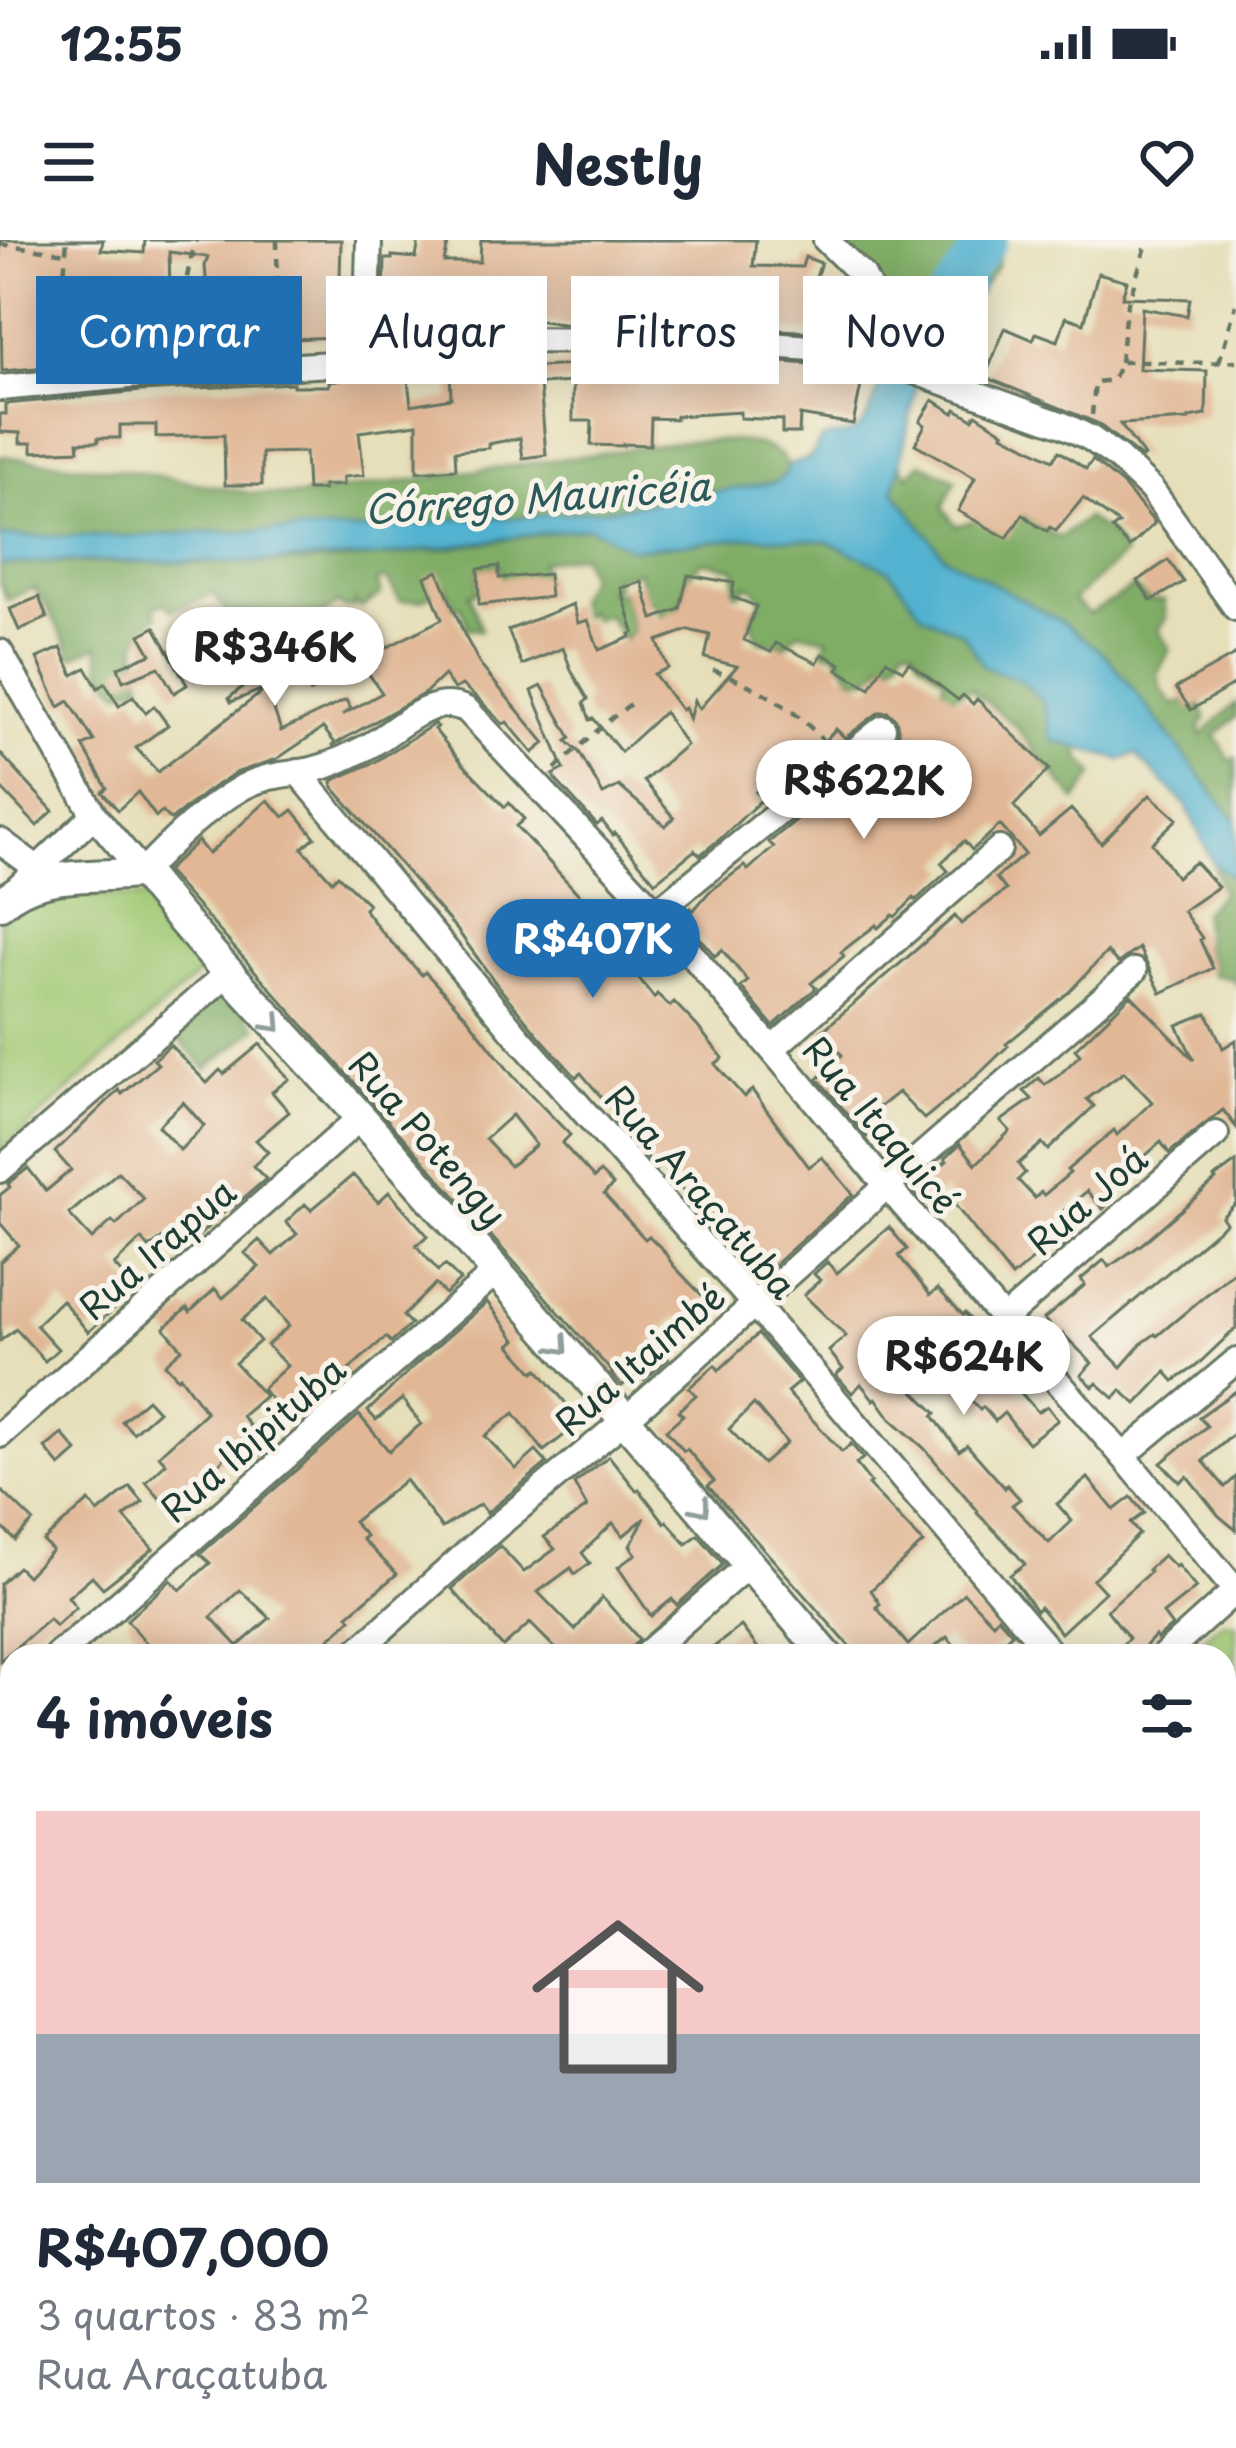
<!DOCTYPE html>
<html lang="pt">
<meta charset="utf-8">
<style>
:root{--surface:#fff;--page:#f2f2f3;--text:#1f2937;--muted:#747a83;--line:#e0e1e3;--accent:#1f6fb2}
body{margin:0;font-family:"Playpen Sans",sans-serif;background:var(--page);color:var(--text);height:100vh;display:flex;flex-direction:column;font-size:45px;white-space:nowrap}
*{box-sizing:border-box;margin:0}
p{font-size:39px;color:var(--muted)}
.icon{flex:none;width:66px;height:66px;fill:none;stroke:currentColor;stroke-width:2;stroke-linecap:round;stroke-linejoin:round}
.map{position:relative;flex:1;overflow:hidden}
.panel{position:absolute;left:0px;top:1404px;width:1236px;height:804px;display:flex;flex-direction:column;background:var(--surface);border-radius:36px 36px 0 0;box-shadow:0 6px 30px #0003}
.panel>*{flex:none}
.banner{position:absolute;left:36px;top:36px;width:1164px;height:108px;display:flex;gap:24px}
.price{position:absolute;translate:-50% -102px;padding:0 27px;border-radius:42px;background:#fff;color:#222;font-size:39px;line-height:78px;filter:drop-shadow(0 3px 6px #0008)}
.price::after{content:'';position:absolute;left:50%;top:72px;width:36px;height:27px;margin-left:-18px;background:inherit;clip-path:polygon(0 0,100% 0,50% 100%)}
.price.current{background:var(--accent);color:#fff}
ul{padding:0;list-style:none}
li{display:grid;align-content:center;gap:24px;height:636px;padding:0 36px}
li+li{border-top:3px solid var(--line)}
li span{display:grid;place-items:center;height:372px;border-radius:0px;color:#555}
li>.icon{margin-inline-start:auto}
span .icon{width:216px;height:216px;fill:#fffc;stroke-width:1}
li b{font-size:51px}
h2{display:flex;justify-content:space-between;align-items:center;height:144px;padding:0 36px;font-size:51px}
.tag{padding:0 42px;border-radius:0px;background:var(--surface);box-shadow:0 6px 30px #0003;font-size:42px;line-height:108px}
.tag.current{background:var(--accent);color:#fff}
.status{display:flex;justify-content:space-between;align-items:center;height:84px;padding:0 60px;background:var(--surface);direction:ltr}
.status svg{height:33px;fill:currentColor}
header{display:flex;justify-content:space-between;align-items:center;height:156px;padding:0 36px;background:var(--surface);font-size:54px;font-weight:700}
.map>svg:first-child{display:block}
.green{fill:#a0c975;stroke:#608354;stroke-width:3}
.forest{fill:#80ad66;stroke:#50754d;stroke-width:3}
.water{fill:#52b2d0;stroke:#387882;stroke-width:3}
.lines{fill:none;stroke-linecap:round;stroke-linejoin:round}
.river{stroke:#52b2d0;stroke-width:39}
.building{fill:#e1b796;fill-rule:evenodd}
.minor-casing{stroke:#657663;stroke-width:30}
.major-casing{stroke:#657663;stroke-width:36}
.path{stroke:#657663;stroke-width:4.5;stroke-dasharray:9 9;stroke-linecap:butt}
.minor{stroke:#fff;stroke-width:24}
.major{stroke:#fff;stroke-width:30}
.oneway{stroke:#8f9e9a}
.labels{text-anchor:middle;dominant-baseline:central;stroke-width:10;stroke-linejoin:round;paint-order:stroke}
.street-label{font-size:36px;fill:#1f3d34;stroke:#f7f3e8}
.water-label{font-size:39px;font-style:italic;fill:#2c5a5b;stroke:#f7f3e8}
</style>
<div class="status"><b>12:55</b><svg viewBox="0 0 49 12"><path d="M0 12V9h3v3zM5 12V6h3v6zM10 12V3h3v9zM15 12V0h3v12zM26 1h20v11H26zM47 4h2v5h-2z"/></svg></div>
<header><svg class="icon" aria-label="menu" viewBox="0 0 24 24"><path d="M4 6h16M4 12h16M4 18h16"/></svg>Nestly<svg class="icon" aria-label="heart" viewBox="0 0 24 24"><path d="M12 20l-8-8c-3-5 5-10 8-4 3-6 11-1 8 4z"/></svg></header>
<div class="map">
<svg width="1236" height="2208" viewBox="0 0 1236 2208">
<rect width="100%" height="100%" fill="#f7f3e8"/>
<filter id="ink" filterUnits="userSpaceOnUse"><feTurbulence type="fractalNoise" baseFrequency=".00833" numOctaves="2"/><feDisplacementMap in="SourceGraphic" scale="24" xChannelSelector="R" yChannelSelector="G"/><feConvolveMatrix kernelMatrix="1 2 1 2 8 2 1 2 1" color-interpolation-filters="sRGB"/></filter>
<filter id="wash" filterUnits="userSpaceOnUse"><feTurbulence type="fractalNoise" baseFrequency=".004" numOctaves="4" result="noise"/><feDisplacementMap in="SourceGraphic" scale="48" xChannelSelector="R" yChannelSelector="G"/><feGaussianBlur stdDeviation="2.7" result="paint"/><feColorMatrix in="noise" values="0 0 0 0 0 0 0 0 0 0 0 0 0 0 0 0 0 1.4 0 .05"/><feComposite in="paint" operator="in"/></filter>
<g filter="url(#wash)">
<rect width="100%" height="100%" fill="#e6dfba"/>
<!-- green -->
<g class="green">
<path d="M91,655L153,659L207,722L203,730L0,912V677L40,661Z"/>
<path d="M1222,1383H1236V1596L1224,1582V1416H1183Z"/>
</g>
<!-- forest -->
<g class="forest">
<path d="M839,0H1003L997,27L987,40L967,52L916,68L894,59Z"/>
<path d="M687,201C720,202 768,194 788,225L785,236L776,242L615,268L513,278H465L365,290L201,292L138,296H0V216L136,232L250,253L298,256Z"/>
<path d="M900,223L908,236L921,223L956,240L943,267L956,286L975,280L1022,275L1060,298L1086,278L1110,294L1125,314L1073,360L1089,374L1134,347L1150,361L1164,360L1166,378L1158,390L1170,409L1158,433L1162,451L1174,465L1184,460L1191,469L1201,465L1206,479L1199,488L1202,495L1236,463V477L1215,495L1230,521L1236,518V581L1128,442L1064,383L944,316L894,251Z"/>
<path d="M588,287L632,309L755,297L826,301L889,330L923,375L963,393L984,427L1022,440L1043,462L1053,501L1080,508V518L1094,534L1076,561L1015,486L970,448L946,459L942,448L944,438L919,418L914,407L904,406L900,417L892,424L885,421L869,438L854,439L835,413L823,411L828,399L798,392L787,405L759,401L751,381L762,358L754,348L746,345L742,353L736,354L734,345L736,329C724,327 714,322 702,322L688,335L677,382L667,379L664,372L659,377L654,361L648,362L638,331L613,337L616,347L609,350L613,354L622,352L633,392L624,399L606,374L594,380L588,372L582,377L576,359L589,336L581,315L540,322L543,335L505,343L499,326L478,329V352L470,354L481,390L468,389L461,367L455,368L446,346L422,360L400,361L387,339L377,340L381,355L361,368L355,361L354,367L344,368L338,363L314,381L302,374L287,378L290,391L262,400L256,392L248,372L229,377L214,354L171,370L165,363L154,367L158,376C128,396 137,412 142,444L120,452C97,428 103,435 98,405L73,417L49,370L34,348L7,360L0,342V325C126,317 253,330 378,317C448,310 518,297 588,287Z"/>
<path d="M1213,624L1236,639V744L1233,739L1212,734L1213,724L1205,707L1203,672L1222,652Z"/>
<path d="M225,747L257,788L206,829L172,791Z"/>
</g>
<!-- water -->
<path class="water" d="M987,40L958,87L922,122L894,251L944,316L1064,383L1107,416L1236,581V639L1213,624L1186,565L1135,514L1121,520L1053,501L1043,462L1022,441L984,427L963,393L923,375L889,330L826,301L755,297L632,309L588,287L376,317L239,322L57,321L0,325V296H138L201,292L365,290L465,278H513L615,268L776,242L785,235L788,225C797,223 808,221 814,213C819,206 815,203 824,198C835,193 849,198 860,187C878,169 896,84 894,59C900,61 906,65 912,66C929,70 972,49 987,40Z"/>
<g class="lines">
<!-- river -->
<path class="river" d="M918,99L988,0"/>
</g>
<g id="blocks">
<!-- building -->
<g class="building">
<path d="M0,0H103L101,10L144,13L145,0H341L340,39L352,38L350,106L337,107L336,97L290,99L291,110L138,119L2,131ZM169,12L208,17L205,25L207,52L170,50Z"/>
<path d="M419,0H449L444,22H480L481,0H756L753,26L802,27L805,17L821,23L811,51L824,54L822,67L836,70L833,86L818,83L816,92L689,85V69L651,68V85L562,84L529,79V84H510L383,103L385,19H392V16L416,18Z"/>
<path d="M1098,33L1127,41L1122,57L1190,59L1187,76L1142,68L1139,129L1207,131L1206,175L1189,178V180L1120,184L1144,216L1142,218L1097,183L985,137L1005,88L1033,100L1036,93L1058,101L1066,77L1084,83Z"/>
<path d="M513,117H537L538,127L574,125V117L649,118V121L730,118L809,124L863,136L853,184L800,175L799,193H782V180L740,178V172L676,176V179L651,178L650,205L623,204V206L591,205L592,181H573V142L540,144L546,215L523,218L520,198L488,204L489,208L455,211L456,229L417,232V184L359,192L364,235L343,237V245L323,246V250H307L305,212L262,213V245H225L224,195L156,197V185H120V198H98V202H78L79,210L32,212V203H20V193L0,192V174H6V164L141,151L293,143V146H329V141L407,132L411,165L451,158L450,126Z"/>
<path d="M933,160L954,173L956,169L973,179L976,174L1004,192L1003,194L1053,220L1059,211L1086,229L1093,220L1124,246L1155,283L1130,307L1112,289L1119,284L1083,258L1056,291L1050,287L1047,291L1036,285L1023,274L1007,298L958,271L975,238L915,204L925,185L920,181Z"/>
<path d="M1168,320L1184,342L1151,361L1138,341Z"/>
<path d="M499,326V338L548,334L550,357L479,365L478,329Z"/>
<path d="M438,331L465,396L481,426L545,503L533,513L507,482L503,484L479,459L462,445L454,449L444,435L425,453L335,504L332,506L335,503L323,488L277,519L235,533L206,552L171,580L162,572L156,577L138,552L118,570L102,552L107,548L83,506L94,501L69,461L59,467L37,418L61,408L73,435L86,428L98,448L105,443L119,466L133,456L146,473L154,466L168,485L136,508L158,532L267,448L281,491L346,460L351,469L342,475L382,453L362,424L310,452L303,433L231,462L229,458L266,428L293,416L291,409L310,393L314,406L344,392L349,402L379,390L386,408L442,379L425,337Z"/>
<path d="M688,335L734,343L732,357L756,366L744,400L771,412L776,403L817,423L822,414L841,424L838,430L870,448L886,420L903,430L909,422L958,460L963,455L973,464L977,459L1049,529L1014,566L1039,596L1071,569L1101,603L1150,555L1177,579L1152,603L1176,637L1195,622L1218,647L1183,671L1202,698L1200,700L1213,728L1161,753L1139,708L1118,723L1107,712L1069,752L1006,804L1008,806L978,835L924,879L898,852L873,872L884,885L867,897L818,839L842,815L821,792L955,676L961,684L1006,650L996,638L1025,614L1000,585L972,610L964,601L941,623L948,631L916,660L914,658L895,677L893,675L878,688L876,685L841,712L844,716L811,743L816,748L773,786L741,747L748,741L722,710L715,716L681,676L691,668L693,671L709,652L744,626L748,630L774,607L769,602L893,501L899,493L896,479L888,472H879L845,498L836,489L807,519L802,514L756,552L762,559L720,599L700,615L695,610L655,642L615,593L613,595L602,581L597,585L555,539L553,535L564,529L532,451L542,446L571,498L567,501L579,512L603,554L619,546L665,586L674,578L644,541L686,505L664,472L621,512L593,478L590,480L584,463L588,459L572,432L563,408L522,425L508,390L573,364L578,383L588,380L599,410L631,397L630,394L634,392L621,348L642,342L653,379L680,369ZM688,390L710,395L705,418L737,426L699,469L694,460L689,480L684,468L681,470L654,434L668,428L657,401Z"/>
<path d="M39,357L47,378L19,390L10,369Z"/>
<path d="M155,387L187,445L174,453L159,427L123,441L118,427L151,414L140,395Z"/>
<path d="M252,396L259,420L198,437L197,435Z"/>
<path d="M1236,414V443L1191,470L1176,448Z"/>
<path d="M434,484L437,487L434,489L463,524L505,567L509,563L524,579L516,586L641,722L633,731L654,758L657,754L670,766L674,762L697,786L723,818L715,824L744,857L752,850L809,927L822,917L853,954L756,1041L697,975L701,971L662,925L657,929L616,883L621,880L581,833L576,837L540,797L497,745L458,691L333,547L332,541L375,522Z"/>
<path d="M0,513L53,571L37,586L0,547Z"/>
<path d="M268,560L284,577L293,570L315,597L302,608L332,641L338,635L368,664L364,669L380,690L422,735L425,732L466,776L513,836L570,895L562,903L594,938L600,932L613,945L604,954L645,999L649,996L663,1010L673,1025L713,1067L690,1088L678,1075L653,1098L668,1119L644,1140L638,1132L622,1146L611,1134L613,1133L166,631L198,601L208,614ZM512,875L536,905L510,926L485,899Z"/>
<path d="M1131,755L1194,820L1177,785L1207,773L1223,808L1236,800V887L1223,870L1169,913L1161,902L1108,948L1116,956L1103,969L1087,951L1060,974L1077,993L1056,1012L1050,1005L1012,1037L943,950L924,964L910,948L947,921L945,918L960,904L976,924L1010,891L1001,881L1032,859L1024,851L1039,838L1045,845L1058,836L1080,815L1075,809ZM1124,832L1152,862L1117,895L1114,890L1067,930L1070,933L1044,955L1041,952L1035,958L1018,940L1025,933L1018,924L1042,903L1048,910L1094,866L1087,859Z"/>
<path d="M260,804L289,839L272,852L289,872L256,900L268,912L253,926L266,939L231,969L229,967L186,1008L171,992L149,1008L142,999L114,1025L136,1049L88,1092L62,1060L36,1085L58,1109L45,1121L16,1089L0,1101V1022L19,1005L0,983V955L10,947L8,944L28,928L46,951L71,930L55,912L119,850L122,854L158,824L154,820L170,805L207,843L220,830L224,834ZM183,862L204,886L180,910L158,886ZM118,932L144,959L116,985L112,981L92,999L69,974Z"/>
<path d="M1236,922V963L1222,977L1226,983L1092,1097L1121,1127L1141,1104L1155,1094L1157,1096L1236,1030V1088L1195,1127L1174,1141L1166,1132L1136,1164L1121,1150L1114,1158L1097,1143L1093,1147L1081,1135L1092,1123L1063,1094L1059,1097L1044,1079L1085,1045L1081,1039L1104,1020L1109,1027L1142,1004L1216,940L1214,938Z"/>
<path d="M353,935L378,962L389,952L428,996L416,1005L438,1031L445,1025L460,1040L445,1054L435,1044L403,1076L411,1084L391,1102L386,1097L358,1121L349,1130L352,1133L309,1168L311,1170L296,1184L284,1170L282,1172L262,1149L287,1126L267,1105L289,1086L267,1059L242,1080L260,1101L235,1123L265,1156L242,1176L267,1209L250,1223L235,1206L211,1233L215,1238L172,1273L146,1242L166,1223L159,1215L206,1172L180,1136L178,1138L165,1124L182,1109L164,1088L187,1068L190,1072L215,1049L223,1058L259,1027L245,1013L259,1000L273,1015L297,994L286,982L305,964L311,970Z"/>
<path d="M889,987L907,1009L899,1016L930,1055L938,1049L963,1075L965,1073L990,1105L983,1110L1038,1172L1047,1166L1058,1180L1028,1203L1004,1173L995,1181L983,1167L980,1170L965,1154L963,1156L934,1121L908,1145L936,1173L933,1176L959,1211L967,1205L1005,1248L1007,1245L1020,1259L1012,1265L1049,1303L1072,1281L1057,1264L1088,1238L1114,1270L1131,1257L1144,1273L1130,1283L1139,1294L1093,1339L1105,1352L1061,1393L1040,1367L1036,1371L1010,1335L1025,1324L1004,1300L977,1273L978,1271L924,1208L891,1179L876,1158L874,1160L861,1144L852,1153L836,1135L843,1129L829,1111L846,1096L804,1055L820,1040L814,1034L827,1022L837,1033Z"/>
<path d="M487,1062L516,1100L510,1105L534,1132L538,1129L581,1182L544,1211L514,1173L485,1196L516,1229L536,1211L547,1223L487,1273L480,1264L442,1288L405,1240L353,1282L366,1296L362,1299L397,1334L348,1375L351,1379L330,1398L338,1407L330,1416H134L148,1405L127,1380L171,1340L180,1350L210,1323L200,1314L359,1175L389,1211L421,1184L402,1159L376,1180L368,1171L413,1127ZM240,1350L270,1378L238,1406L211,1377Z"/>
<path d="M758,1094L799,1142L787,1152L842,1212L851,1204L863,1218L856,1224L871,1243L868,1245L923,1303L871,1350L880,1364L876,1367L908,1405L964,1353L993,1383L998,1377L1012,1393L986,1416H964L947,1397L923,1416H858L708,1246L714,1241L687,1209L684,1211L666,1190L683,1175L678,1171L696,1155L689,1148L715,1125L719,1130ZM754,1164L787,1203L763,1224L729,1189Z"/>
<path d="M1236,1151V1192L1203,1221L1225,1247L1236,1237V1290L1219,1276L1187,1236L1180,1242L1161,1223L1207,1186L1199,1177Z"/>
<path d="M147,1159L158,1171L133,1193L122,1181Z"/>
<path d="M62,1194L77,1211L60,1226L45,1208Z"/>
<path d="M609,1216L637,1251L639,1249L665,1283L667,1281L686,1304L698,1295L723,1324L677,1365L672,1359L651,1376L618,1327L636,1314L630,1306L645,1278L623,1296L613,1283L582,1313L590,1323L575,1334L571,1328L538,1352L575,1390L602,1357L639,1399L629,1410L628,1416H563L530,1383L503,1407L452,1349L500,1306L524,1332L555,1309L544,1297L587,1267L574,1244Z"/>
<path d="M130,1247L143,1262L124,1277L153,1309L103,1348L92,1336L68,1357L76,1367L55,1386L49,1379L0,1421V1344L18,1327L27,1336L52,1310L43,1301L89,1261L98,1273Z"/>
<path d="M0,1249L33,1281L15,1300L0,1285Z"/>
<path d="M1163,1315L1175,1327L1177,1325L1196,1348L1163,1374L1172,1386L1157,1399L1155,1396L1136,1416H1112L1129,1398L1107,1370L1150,1332L1148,1330Z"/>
<path d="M741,1386L764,1416H702Z"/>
</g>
</g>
</g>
<g filter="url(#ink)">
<use href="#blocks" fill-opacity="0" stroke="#657663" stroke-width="3"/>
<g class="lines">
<defs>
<g id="minor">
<path d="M826,0L863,36L879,69L869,120"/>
<path d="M366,122L369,0"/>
<path d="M0,148L140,135L366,122L512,100L731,102L811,108L902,127L1063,185L1090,198L1117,217L1151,249L1236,368"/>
<path d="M0,412L94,575L142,632C173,600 204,569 243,547C269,533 288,536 315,529C333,525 351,515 367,507C397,491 431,451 467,470L656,672L887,946L1123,1216L1236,1351"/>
<path d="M298,532L519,798L755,1065L1053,1416"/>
<path d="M0,601L38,629"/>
<path d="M17,648L94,575"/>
<path d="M656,672L883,488"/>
<path d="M772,809L999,609"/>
<path d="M0,930L228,733"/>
<path d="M1004,1079L1216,894"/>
<path d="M0,1195L361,877"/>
<path d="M1123,1216L1236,1121"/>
<path d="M56,1416L99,1381L495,1033"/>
<path d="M352,1416L496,1287L626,1179L887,946L1134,731"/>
<path d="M644,1416L749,1324"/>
<path d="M1163,1416L1236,1350"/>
<path d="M0,1461L12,1451"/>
<path d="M1224,1612L1236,1625"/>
<path d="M0,1734L12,1724"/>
<path d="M0,1990L12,1980"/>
<path d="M53,2208L67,2196"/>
<path d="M348,2208L362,2196"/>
<path d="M505,2208L518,2196"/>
<path d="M940,2208L953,2196"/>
<path d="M1204,2208L1219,2196"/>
</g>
<g id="major">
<path d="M0,664C40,628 93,640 142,632C211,718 288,796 361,878C519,1055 673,1235 827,1416"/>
<path d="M0,1537L12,1551"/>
<path d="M1224,1729L1236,1719"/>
<path d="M1224,1872L1236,1886"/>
<path d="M571,2196L582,2208"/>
<path d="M681,2208L695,2196"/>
</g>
</defs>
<!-- minor casing -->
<use href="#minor" class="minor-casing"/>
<!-- major casing -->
<use href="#major" class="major-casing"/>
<!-- path -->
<g class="path">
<path d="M277,0L278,105"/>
<path d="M0,4L66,13"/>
<path d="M181,109C181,71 185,37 196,0"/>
<path d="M57,120L67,0"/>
<path d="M1120,122L1126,69L1148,0"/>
<path d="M1219,122L1236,65"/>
<path d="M1092,175L1095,142L1113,140L1120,122C1159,121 1198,125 1236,121"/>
<path d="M713,430C757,446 797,469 827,505"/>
<path d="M555,529L608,481L636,460"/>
</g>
<!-- minor -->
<use href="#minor" class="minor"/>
<!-- major -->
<use href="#major" class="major"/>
</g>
<!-- one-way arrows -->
<defs><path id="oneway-chevron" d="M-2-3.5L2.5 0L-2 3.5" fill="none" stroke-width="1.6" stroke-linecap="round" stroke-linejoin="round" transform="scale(3)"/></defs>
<g class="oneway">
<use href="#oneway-chevron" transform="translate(274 784) rotate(47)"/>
<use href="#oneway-chevron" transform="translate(561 1106) rotate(48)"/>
<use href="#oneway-chevron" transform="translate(702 1268) rotate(50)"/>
</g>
</g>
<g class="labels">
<!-- street labels -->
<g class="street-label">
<text transform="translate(882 884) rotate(50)">Rua Itaquicé</text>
<text transform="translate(429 898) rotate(49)">Rua Potengy</text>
<text transform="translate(702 951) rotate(49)">Rua Araçatuba</text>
<text transform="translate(1086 959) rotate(-41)">Rua Joá</text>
<text transform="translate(156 1008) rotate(-41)">Rua Irapua</text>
<text transform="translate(639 1118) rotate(-41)">Rua Itaimbé</text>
<text transform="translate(252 1198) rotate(-41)">Rua Ibipituba</text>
</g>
<!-- water labels -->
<g class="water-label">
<text transform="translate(537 256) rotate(-4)">Córrego Mauricéia</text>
</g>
</g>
</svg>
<b class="price" style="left:275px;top:469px">R$346K</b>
<b class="price" style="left:864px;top:602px">R$622K</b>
<b class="price current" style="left:593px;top:761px">R$407K</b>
<b class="price" style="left:964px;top:1178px">R$624K</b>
<div class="banner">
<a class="tag current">Comprar</a>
<a class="tag">Alugar</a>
<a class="tag">Filtros</a>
<a class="tag">Novo</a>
</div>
<section class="panel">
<h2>4 imóveis<svg class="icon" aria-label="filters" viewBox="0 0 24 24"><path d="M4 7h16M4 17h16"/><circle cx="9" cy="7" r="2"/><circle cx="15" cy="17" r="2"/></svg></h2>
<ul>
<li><span style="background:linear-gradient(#f6c9c9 60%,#9aa5b1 0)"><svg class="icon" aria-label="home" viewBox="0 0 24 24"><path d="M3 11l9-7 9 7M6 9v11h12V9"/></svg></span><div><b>R$407,000</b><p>3 quartos · 83 m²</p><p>Rua Araçatuba</p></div></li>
</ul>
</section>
</div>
